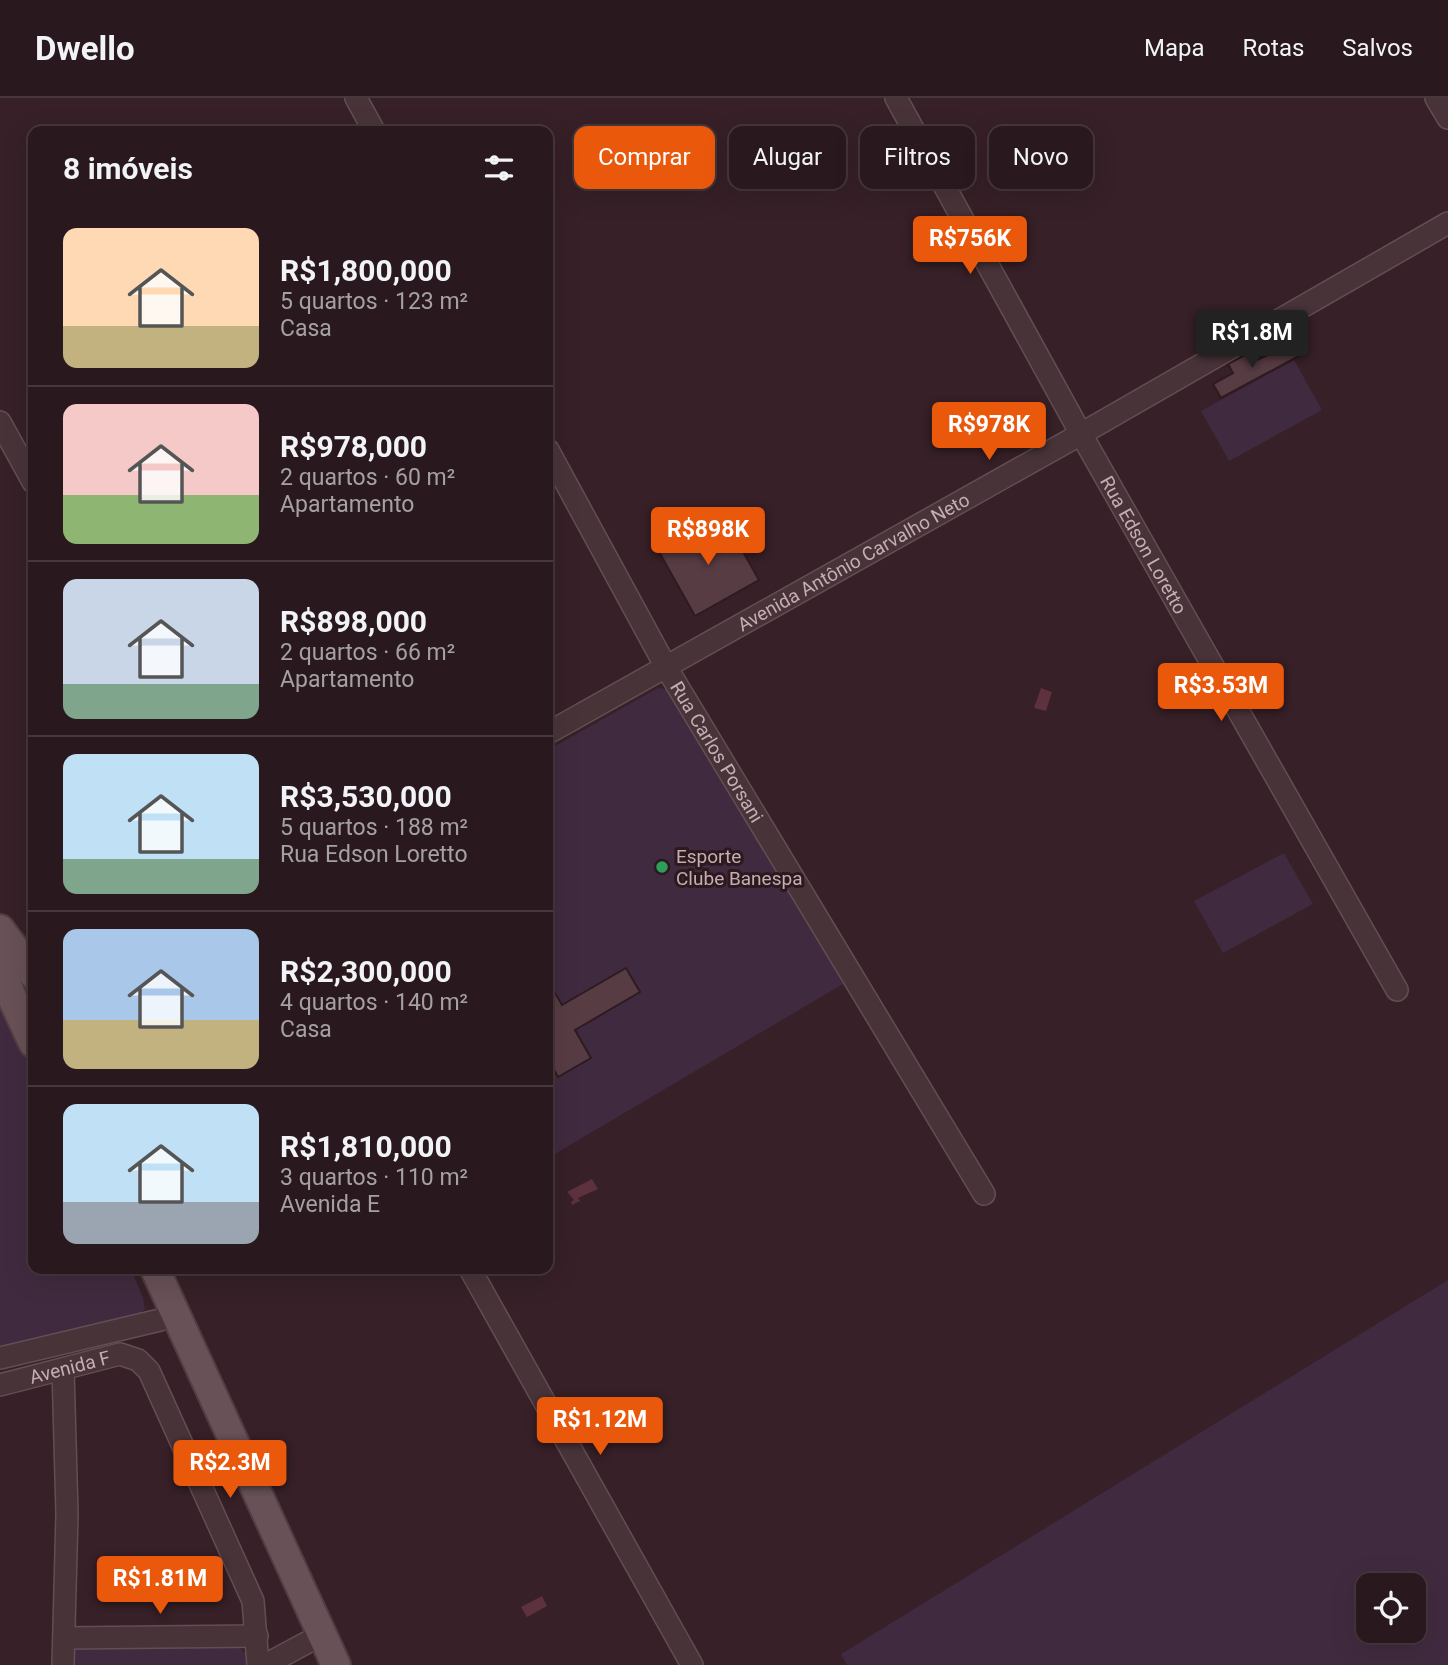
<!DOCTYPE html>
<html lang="pt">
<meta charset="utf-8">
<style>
:root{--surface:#29181d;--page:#35252a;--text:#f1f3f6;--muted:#a5a0a4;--line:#45373b;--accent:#ea580c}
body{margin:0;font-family:Roboto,sans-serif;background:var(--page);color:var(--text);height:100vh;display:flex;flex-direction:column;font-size:26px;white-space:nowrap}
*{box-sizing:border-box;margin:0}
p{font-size:23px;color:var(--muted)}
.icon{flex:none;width:38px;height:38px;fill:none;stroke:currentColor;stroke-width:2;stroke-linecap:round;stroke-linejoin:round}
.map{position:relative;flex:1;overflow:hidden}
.sheet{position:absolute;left:28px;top:28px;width:525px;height:1148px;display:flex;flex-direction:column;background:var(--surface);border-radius:14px;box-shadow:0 7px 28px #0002,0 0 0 2px var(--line)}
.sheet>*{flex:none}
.top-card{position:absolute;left:574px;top:28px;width:665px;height:63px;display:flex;gap:14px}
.fabs{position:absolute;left:1356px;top:1475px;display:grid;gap:14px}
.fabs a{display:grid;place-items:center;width:70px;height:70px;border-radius:14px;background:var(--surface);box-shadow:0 7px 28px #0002,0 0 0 2px var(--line);font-size:35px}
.price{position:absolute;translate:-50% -60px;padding:0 16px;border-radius:7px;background:var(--accent);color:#fff;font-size:23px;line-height:46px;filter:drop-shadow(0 2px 4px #0008)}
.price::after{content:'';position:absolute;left:50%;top:42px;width:21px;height:16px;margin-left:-10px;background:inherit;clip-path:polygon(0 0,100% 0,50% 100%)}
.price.on{background:#222;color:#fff}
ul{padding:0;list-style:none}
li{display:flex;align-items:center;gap:21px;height:175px;padding:0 35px}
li+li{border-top:2px solid var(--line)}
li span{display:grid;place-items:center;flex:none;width:196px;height:140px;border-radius:14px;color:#555}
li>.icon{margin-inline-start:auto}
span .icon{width:84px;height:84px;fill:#fffc;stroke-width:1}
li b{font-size:30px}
h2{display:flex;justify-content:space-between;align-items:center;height:84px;padding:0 35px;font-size:30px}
.pill{padding:0 24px;border-radius:14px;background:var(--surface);box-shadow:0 7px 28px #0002,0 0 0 2px var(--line);font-size:24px;line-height:63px}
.pill.on{background:var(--accent);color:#fff}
header{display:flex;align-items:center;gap:42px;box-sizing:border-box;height:98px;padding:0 35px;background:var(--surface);border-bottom:2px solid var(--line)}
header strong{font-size:33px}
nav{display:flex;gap:38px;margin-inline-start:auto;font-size:24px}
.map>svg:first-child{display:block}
.green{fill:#402a3f;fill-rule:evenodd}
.water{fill:#5d313d}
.building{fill:#583c44;stroke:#2e1b20;stroke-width:2}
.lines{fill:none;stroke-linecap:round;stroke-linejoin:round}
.minor-casing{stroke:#634e53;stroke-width:24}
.major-casing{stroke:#513d42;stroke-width:32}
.minor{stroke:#483339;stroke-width:21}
.major{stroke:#685157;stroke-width:28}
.leisure-dot{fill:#2e9e5b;stroke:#2c191e;stroke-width:2.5}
.labels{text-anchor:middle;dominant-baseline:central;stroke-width:6;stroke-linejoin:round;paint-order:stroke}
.street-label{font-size:19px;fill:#c5adb3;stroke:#2c191e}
.poi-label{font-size:19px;fill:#c5adb3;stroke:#2c191e;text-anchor:start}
</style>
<header>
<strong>Dwello</strong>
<nav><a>Mapa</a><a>Rotas</a><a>Salvos</a></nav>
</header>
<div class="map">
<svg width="1448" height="1567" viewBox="0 0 1448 1567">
<rect width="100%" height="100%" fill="#372027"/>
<!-- green -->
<g class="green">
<path d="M1294,262L1322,312L1229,363L1201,313Z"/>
<path d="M658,590L677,593L843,886L548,1060V652Z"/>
<path d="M1284,755L1313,806L1223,855L1194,803Z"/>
<path d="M0,890L33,962V1171H131L143,1200L145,1211L137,1218L0,1251Z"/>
<path d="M1448,1182V1567H847L841,1556ZM1368,1488H1414V1533H1368Z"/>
<path d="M237,1547L248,1558L250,1567H66L74,1550Z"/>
</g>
<!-- water -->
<g class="water">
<path d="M1041,590L1052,594L1046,613L1034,610Z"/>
<path d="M592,1081L598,1091L578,1100L580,1103L572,1107L571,1104L574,1102L567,1094Z"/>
<path d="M542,1498L547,1508L527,1519L521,1509Z"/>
</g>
<!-- building -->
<g class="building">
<path d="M1290,247L1297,259L1221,300L1213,286L1233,275L1228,266L1252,253L1257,262Z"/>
<path d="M710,424L716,434L728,427L759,482L695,518L658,452Z"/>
<path d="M626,870L640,894L575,932L591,960L558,979L548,961V883L562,907Z"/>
</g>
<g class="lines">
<defs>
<g id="minor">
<path d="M356,0L374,33"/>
<path id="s1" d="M896,0L1081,336L1397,892"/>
<path d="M1436,0L1448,20"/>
<path d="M0,324L33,384"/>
<path id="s2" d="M548,352L666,569L984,1096"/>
<path id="s3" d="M548,635L1081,336L1448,125"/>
<path d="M470,1171L692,1567"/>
<path d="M0,1260L160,1222"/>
<path d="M63,1271L67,1416L63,1567"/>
<path id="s4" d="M0,1287L120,1256L138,1262L149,1273L253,1503L258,1567"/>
<path d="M64,1540L257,1538"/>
<path d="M265,1567L308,1544"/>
</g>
<g id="major">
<path d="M0,831L33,876"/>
<path d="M0,867L13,902L33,945"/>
<path d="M155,1171L336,1567"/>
</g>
</defs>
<!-- minor casing -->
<use href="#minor" class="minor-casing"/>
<!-- major casing -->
<use href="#major" class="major-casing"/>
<!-- minor -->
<use href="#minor" class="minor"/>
<!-- major -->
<use href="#major" class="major"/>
</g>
<!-- markers -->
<circle class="leisure-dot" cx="662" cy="769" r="7"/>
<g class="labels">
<!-- street labels -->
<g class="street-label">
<text stroke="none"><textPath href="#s1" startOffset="511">Rua Edson Loretto</textPath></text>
<text stroke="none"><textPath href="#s3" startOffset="350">Avenida Antônio Carvalho Neto</textPath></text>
<text stroke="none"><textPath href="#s2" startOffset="346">Rua Carlos Porsani</textPath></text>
<text stroke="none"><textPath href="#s4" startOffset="72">Avenida F</textPath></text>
</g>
<!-- poi labels -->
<g class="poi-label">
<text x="676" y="758">Esporte<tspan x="676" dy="22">Clube Banespa</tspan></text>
</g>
</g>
</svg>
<div class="fabs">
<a><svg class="icon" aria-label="locate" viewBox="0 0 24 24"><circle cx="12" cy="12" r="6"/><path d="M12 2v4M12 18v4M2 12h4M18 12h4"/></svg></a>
</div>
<b class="price" style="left:970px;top:178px">R$756K</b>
<b class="price on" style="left:1252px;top:272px">R$1.8M</b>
<b class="price" style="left:989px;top:364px">R$978K</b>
<b class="price" style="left:708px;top:469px">R$898K</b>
<b class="price" style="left:1221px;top:625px">R$3.53M</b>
<b class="price" style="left:600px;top:1359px">R$1.12M</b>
<b class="price" style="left:230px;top:1402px">R$2.3M</b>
<b class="price" style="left:160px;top:1518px">R$1.81M</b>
<div class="top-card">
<a class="pill on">Comprar</a>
<a class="pill">Alugar</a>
<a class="pill">Filtros</a>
<a class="pill">Novo</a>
</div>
<section class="sheet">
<h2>8 imóveis<svg class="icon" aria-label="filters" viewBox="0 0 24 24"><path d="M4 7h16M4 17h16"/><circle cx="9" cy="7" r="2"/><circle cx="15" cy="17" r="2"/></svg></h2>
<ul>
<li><span style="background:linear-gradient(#ffd9b3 70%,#c2b280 0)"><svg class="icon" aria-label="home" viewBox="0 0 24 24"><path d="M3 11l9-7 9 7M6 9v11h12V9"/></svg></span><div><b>R$1,800,000</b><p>5 quartos · 123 m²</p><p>Casa</p></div></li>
<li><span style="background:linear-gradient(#f6c9c9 65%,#8fb573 0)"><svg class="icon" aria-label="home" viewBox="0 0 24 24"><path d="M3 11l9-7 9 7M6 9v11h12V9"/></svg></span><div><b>R$978,000</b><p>2 quartos · 60 m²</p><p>Apartamento</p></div></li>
<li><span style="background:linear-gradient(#c9d6e8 75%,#7fa58c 0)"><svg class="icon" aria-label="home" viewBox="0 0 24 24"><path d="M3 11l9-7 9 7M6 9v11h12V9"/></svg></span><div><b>R$898,000</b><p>2 quartos · 66 m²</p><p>Apartamento</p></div></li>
<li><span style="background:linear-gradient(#bfe0f5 75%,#7fa58c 0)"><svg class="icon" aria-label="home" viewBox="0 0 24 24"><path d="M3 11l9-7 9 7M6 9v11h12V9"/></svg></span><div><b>R$3,530,000</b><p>5 quartos · 188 m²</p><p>Rua Edson Loretto</p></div></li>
<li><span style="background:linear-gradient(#a9c7e8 65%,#c2b280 0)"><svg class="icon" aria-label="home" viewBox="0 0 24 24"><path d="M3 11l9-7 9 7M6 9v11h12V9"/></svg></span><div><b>R$2,300,000</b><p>4 quartos · 140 m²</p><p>Casa</p></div></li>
<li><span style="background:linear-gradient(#bfe0f5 70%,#9aa5b1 0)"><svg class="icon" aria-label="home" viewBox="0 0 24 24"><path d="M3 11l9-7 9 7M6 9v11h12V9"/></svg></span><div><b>R$1,810,000</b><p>3 quartos · 110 m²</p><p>Avenida E</p></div></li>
</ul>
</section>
</div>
